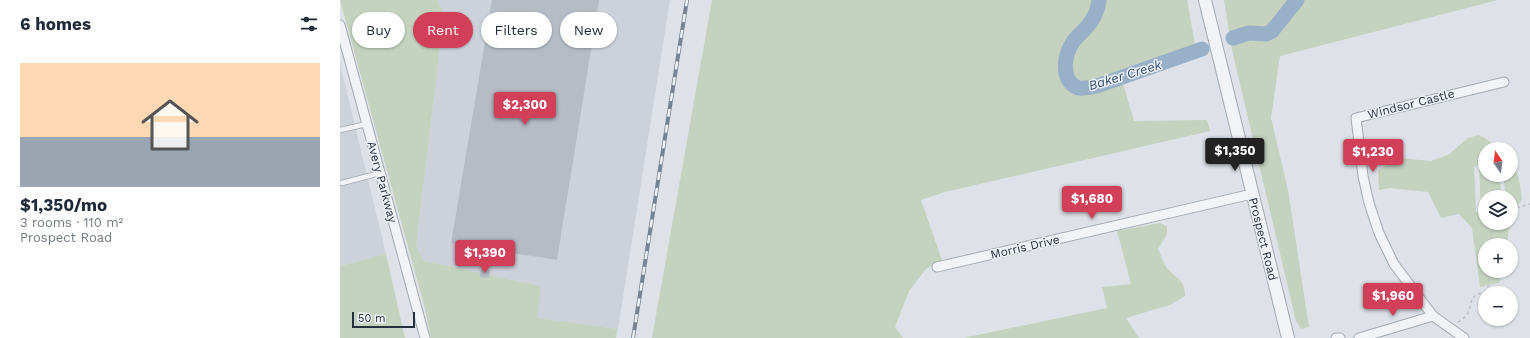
<!DOCTYPE html>
<meta charset="utf-8">
<style>
:root{--surface:#fff;--page:#f2f2f3;--text:#1f2937;--muted:#747a83;--line:#e0e1e3;--accent:#d14058}
body{margin:0;font-family:"Work Sans",sans-serif;background:var(--page);color:var(--text);height:100vh;display:flex;flex-direction:column;font-size:15px;white-space:nowrap}
*{box-sizing:border-box;margin:0}
p{font-size:13px;color:var(--muted)}
.icon{flex:none;width:22px;height:22px;fill:none;stroke:currentColor;stroke-width:2;stroke-linecap:round;stroke-linejoin:round}
.map{position:relative;flex:1;overflow:hidden}
.details{display:flex;flex-direction:column;background:var(--surface);width:340px}
.details>*{flex:none}
.top-card{position:absolute;left:12px;top:12px;width:380px;height:36px;display:flex;gap:8px}
.needle{width:26px;rotate:346deg}
.buttons{position:absolute;left:1138px;top:142px;display:grid;gap:8px}
.buttons a{display:grid;place-items:center;width:40px;height:40px;border-radius:50%;background:var(--surface);box-shadow:0 1px 3px #0004;font-size:20px}
.scale{position:absolute;left:12px;bottom:10px;width:63px;box-sizing:border-box;padding-left:4px;border:2px solid #27303f;border-top:0;font-size:11px;line-height:14px;white-space:nowrap;color:#27303f;-webkit-text-stroke:3px #eef1f6;paint-order:stroke}
.price{position:absolute;translate:-50% -34px;padding:0 9px;border-radius:4px;background:var(--accent);color:#fff;font-size:13px;line-height:26px;filter:drop-shadow(0 1px 2px #0008)}
.price::after{content:'';position:absolute;left:50%;top:24px;width:12px;height:9px;margin-left:-6px;background:inherit;clip-path:polygon(0 0,100% 0,50% 100%)}
.price.active{background:#222;color:#fff}
ul{padding:0;list-style:none}
li{display:grid;align-content:center;gap:8px;height:212px;padding:0 20px}
li+li{border-top:1px solid var(--line)}
li span{display:grid;place-items:center;height:124px;border-radius:0px;color:#555}
li>.icon{margin-inline-start:auto}
span .icon{width:72px;height:72px;fill:#fffc;stroke-width:1}
li b{font-size:17px}
h2{display:flex;justify-content:space-between;align-items:center;height:48px;padding:0 20px;font-size:17px}
.chip{padding:0 14px;border-radius:18px;background:var(--surface);box-shadow:0 1px 3px #0004;font-size:14px;line-height:36px}
.chip.active{background:var(--accent);color:#fff}
main{display:flex;flex:1;min-height:0}
.map>svg:first-child{display:block}
.built{fill:#ccd1da}
.green{fill:#c4d2bf}
.lines{fill:none;stroke-linecap:round;stroke-linejoin:round}
.river{stroke:#98b1c9;stroke-width:15}
.building{fill:#b5bcc5}
.service-casing{stroke:#a3a9b2;stroke-width:6}
.minor-casing{stroke:#a3a9b2;stroke-width:11}
.tertiary-casing{stroke:#a3a9b2;stroke-width:14}
.path{stroke:#bcc0c6;stroke-width:1.5;stroke-dasharray:3 3;stroke-linecap:butt}
.service{stroke:#f1f3f6;stroke-width:4.5}
.minor{stroke:#f1f3f6;stroke-width:9}
.tertiary{stroke:#f1f3f6;stroke-width:12}
.rail-casing{stroke:#778292;stroke-width:4}
.rail{stroke:#eef1f6;stroke-width:2.5;stroke-dasharray:8;stroke-linecap:butt}
.labels{text-anchor:middle;dominant-baseline:central;stroke-width:3;stroke-linejoin:round;paint-order:stroke}
.street-label{font-size:12px;fill:#27303f;stroke:#eef1f6}
.water-label{font-size:13px;font-style:italic;fill:#305074;stroke:#eef1f6}
</style>
<main>
<section class="details">
<h2>6 homes<svg class="icon" aria-label="filters" viewBox="0 0 24 24"><path d="M4 7h16M4 17h16"/><circle cx="9" cy="7" r="2"/><circle cx="15" cy="17" r="2"/></svg></h2>
<ul>
<li><span style="background:linear-gradient(#ffd9b3 60%,#9aa5b1 0)"><svg class="icon" aria-label="home" viewBox="0 0 24 24"><path d="M3 11l9-7 9 7M6 9v11h12V9"/></svg></span><div><b>$1,350/mo</b><p>3 rooms · 110 m²</p><p>Prospect Road</p></div></li>
</ul>
</section>
<div class="map">
<svg width="1190" height="338" viewBox="0 0 1190 338">
<rect width="100%" height="100%" fill="#dee2e8"/>
<!-- built -->
<g class="built">
<path d="M97,0H330L278,329L196,318L201,286L84,261L76,247L104,15Z"/>
<path d="M0,64L46,254L0,266Z"/>
</g>
<!-- green -->
<g class="green">
<path d="M0,0H97L104,15L76,246L84,261L201,286L197,318L278,329L276,338H91L84,305Z"/>
<path d="M372,0H847L855,44L780,73L794,121L867,120L870,131L605,192L581,200L602,260L586,269L569,291L555,327L563,338H312Z"/>
<path d="M884,0H1158L940,56L931,118L948,190L969,327L961,329L956,321L892,50Z"/>
<path d="M1138,135L1145,138L1159,149H1145V165H1140H1145V175H1160L1161,197H1145V210H1141L1139,165L1134,167L1136,212H1145V223H1168L1169,225L1167,245H1145V271H1163L1159,283L1140,287L1132,228L1119,214L1101,218L1088,192L1050,188L1039,190L1038,170L1059,158L1091,161L1108,155L1128,138Z"/>
<path d="M1171,158L1179,179L1182,199L1178,205L1171,206V197H1166L1163,175H1171Z"/>
<path d="M820,223L827,226V234L818,249C821,254 823,262 826,267C834,277 846,280 845,296L830,305L786,318L799,338H623L767,308L762,287L791,284L777,231Z"/>
<path d="M46,254L65,338H0V266Z"/>
</g>
<g class="lines">
<!-- river -->
<g class="river">
<path d="M759,0C758,11 752,22 744,30C741,34 736,37 733,42C724,55 720,80 738,88C743,89 752,87 757,86L862,49"/>
<path d="M893,38L909,33L926,34L932,31L957,0"/>
</g>
</g>
<!-- building -->
<g class="building">
<path d="M152,0H259L217,260L111,243Z"/>
<path d="M141,269L150,270L149,278L140,277Z"/>
</g>
<g class="lines">
<defs>
<g id="service">
<path d="M0,130L27,124"/>
<path d="M2,183L40,173"/>
</g>
<g id="minor">
<path d="M0,25L85,338"/>
<path d="M597,267L912,194"/>
<path d="M996,338H1000"/>
<path d="M1019,338L1093,316"/>
<path d="M1124,338L1093,316L1054,264L1039,233L1029,203L1023,176L1016,118L1164,82"/>
</g>
<path id="tertiary" d="M865,0L948,338"/>
</defs>
<!-- service casing -->
<use href="#service" class="service-casing"/>
<!-- minor casing -->
<use href="#minor" class="minor-casing"/>
<!-- tertiary casing -->
<use href="#tertiary" class="tertiary-casing"/>
<!-- path -->
<g class="path">
<path d="M1171,209L1190,204"/>
<path d="M1149,245L1154,223"/>
<path d="M1118,322C1121,320 1124,318 1126,316C1134,305 1126,297 1144,292L1149,285V271"/>
</g>
<!-- service -->
<use href="#service" class="service"/>
<!-- minor -->
<use href="#minor" class="minor"/>
<!-- tertiary -->
<use href="#tertiary" class="tertiary"/>
<defs>
<path id="rail" d="M293,338L347,0"/>
</defs>
<!-- rail casing -->
<use href="#rail" class="rail-casing"/>
<!-- rail -->
<use href="#rail" class="rail"/>
</g>
<g class="labels">
<!-- street labels -->
<g class="street-label">
<text transform="translate(1071 104) rotate(-14)">Windsor Castle</text>
<text transform="translate(42 182) rotate(75)">Avery Parkway</text>
<text transform="translate(923 239) rotate(76)">Prospect Road</text>
<text transform="translate(685 247) rotate(-13)">Morris Drive</text>
</g>
<!-- water labels -->
<g class="water-label">
<text transform="translate(785 75) rotate(-17)">Baker Creek</text>
</g>
</g>
</svg>
<div class="buttons">
<a><svg class="needle" viewBox="-14 -14 28 28"><path d="M0-13l5 13h-10z" fill="#e53935"/><path d="M0 13l5-13h-10z" fill="#747a83"/></svg></a>
<a><svg class="icon" aria-label="layers" viewBox="0 0 24 24"><path d="M12 4l9 5-9 5-9-5zM3 14l9 5 9-5"/></svg></a>
<a>+</a>
<a>−</a>
</div>
<div class="scale">50 m</div>
<b class="price" style="left:185px;top:126px">$2,300</b>
<b class="price active" style="left:895px;top:172px">$1,350</b>
<b class="price" style="left:1033px;top:173px">$1,230</b>
<b class="price" style="left:752px;top:220px">$1,680</b>
<b class="price" style="left:145px;top:274px">$1,390</b>
<b class="price" style="left:1053px;top:317px">$1,960</b>
<div class="top-card">
<a class="chip">Buy</a>
<a class="chip active">Rent</a>
<a class="chip">Filters</a>
<a class="chip">New</a>
</div>
</div>
</main>
